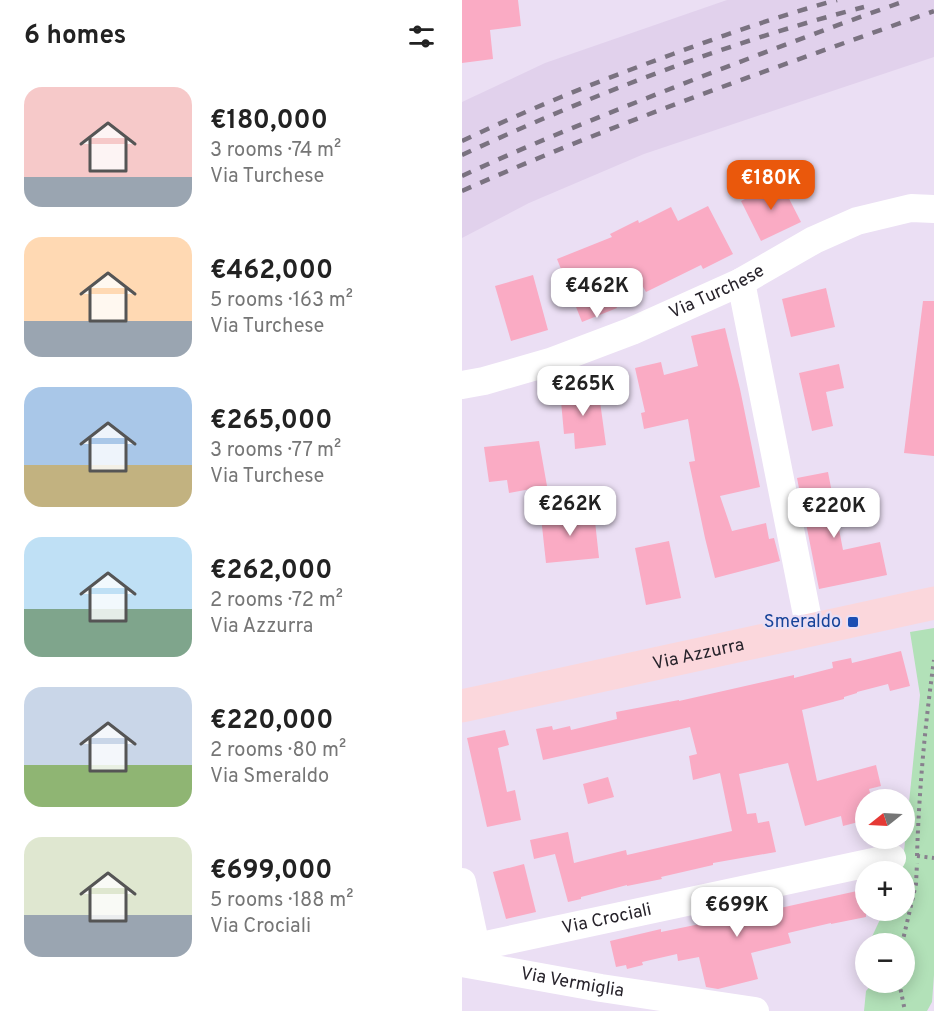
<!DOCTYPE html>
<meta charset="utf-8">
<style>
:root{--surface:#fff;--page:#f2f2f2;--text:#222;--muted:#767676;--accent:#ea580c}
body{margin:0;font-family:Overpass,sans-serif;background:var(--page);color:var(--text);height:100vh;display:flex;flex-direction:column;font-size:22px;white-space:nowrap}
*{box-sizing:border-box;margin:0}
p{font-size:20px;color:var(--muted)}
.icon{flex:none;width:33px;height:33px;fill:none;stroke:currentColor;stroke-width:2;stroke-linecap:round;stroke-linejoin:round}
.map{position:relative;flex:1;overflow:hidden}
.details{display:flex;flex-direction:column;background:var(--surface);width:462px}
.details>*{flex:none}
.needle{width:39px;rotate:252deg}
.fabs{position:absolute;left:393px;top:789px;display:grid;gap:12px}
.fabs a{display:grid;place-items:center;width:60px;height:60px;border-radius:50%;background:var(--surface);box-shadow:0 3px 15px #0003;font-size:30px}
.price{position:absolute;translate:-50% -51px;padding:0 14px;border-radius:12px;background:#fff;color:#222;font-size:20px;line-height:39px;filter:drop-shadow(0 2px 3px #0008)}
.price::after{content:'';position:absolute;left:50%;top:36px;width:18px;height:14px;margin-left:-9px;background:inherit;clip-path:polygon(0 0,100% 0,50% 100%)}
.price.current{background:var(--accent);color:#fff}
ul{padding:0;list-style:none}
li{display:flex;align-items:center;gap:18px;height:150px;padding:0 24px}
li span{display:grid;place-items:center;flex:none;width:168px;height:120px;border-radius:18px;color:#555}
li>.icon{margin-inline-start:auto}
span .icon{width:72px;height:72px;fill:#fffc;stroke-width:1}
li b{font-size:26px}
h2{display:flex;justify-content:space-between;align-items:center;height:72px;padding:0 24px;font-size:26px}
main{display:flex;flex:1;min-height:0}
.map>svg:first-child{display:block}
.built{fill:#e1d1ec}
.green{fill:#b2e1b8}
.building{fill:#faabc4}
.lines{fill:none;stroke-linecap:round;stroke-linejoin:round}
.path{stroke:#88808e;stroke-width:4;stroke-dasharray:3 4.5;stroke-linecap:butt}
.minor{stroke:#fff;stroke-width:28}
.major{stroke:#fbd7dc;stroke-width:33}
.rail{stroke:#7a7280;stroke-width:4.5;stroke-dasharray:10 10;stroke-linecap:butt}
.transit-dot{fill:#1a4fb4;stroke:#ebdff4;stroke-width:2}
.labels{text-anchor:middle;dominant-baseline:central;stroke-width:4.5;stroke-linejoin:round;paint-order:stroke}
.street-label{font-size:18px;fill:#27232b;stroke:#ebdff4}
.transit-label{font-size:18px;fill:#164399;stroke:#ebdff4;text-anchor:end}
</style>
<main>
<section class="details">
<h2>6 homes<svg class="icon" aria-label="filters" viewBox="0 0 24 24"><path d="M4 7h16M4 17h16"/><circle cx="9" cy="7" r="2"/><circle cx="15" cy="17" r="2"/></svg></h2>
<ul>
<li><span style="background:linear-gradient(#f6c9c9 75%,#9aa5b1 0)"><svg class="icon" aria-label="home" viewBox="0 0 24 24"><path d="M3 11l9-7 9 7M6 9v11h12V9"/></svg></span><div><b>€180,000</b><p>3 rooms · 74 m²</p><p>Via Turchese</p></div></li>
<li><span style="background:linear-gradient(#ffd9b3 70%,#9aa5b1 0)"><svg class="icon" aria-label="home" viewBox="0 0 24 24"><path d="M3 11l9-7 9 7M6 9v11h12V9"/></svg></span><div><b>€462,000</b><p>5 rooms · 163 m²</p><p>Via Turchese</p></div></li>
<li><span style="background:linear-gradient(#a9c7e8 65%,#c2b280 0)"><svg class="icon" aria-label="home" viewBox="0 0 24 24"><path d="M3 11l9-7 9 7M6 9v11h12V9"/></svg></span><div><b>€265,000</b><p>3 rooms · 77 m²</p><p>Via Turchese</p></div></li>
<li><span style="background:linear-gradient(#bfe0f5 60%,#7fa58c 0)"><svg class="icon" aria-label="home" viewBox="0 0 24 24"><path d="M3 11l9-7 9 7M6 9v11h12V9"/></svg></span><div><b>€262,000</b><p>2 rooms · 72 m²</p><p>Via Azzurra</p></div></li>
<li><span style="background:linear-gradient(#c9d6e8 65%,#8fb573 0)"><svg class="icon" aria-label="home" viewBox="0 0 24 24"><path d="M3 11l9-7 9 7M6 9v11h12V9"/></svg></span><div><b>€220,000</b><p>2 rooms · 80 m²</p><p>Via Smeraldo</p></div></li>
<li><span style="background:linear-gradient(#dfe7d0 65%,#9aa5b1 0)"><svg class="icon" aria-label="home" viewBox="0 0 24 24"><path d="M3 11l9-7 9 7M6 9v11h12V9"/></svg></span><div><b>€699,000</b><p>5 rooms · 188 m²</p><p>Via Crociali</p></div></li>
</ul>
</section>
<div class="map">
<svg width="472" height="1011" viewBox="0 0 472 1011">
<rect width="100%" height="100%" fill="#ebdff4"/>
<!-- built -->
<path class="built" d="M265,0H472V57L182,154L67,203L0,238V102L83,63Z"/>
<!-- green -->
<path class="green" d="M472,628V975L470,1002L465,1011H402L404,991L411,983L442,982V944L407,943L422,911L442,910V872L440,871L458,695L448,632Z"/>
<!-- building -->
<g class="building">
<path d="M0,0H56L59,26L28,30L31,59L0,63Z"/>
<path d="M318,181L339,222L299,241L279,201Z"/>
<path d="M246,206L271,254L241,269L239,265L184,292L176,278L148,291L155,308L120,322L95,259L150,237L148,234L176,220L177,223L209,207L216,221Z"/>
<path d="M71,275L86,330L49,341L33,286Z"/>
<path d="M364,288L373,327L329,337L320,299Z"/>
<path d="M461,301H472V456L442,453Z"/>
<path d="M263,328L278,389L298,487L258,496L270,531L304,523L307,539L312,538L318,561L253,578L243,538L227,462L233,461L226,419L182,429L179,413L183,412L173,368L199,362L202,375L236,366L229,336Z"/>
<path d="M377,364L382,388L364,392L371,426L350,431L337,373Z"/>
<path d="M136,387L144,445L113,449L112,433L102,434L98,390Z"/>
<path d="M77,441L85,486L47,493L45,480L27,482L22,447Z"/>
<path d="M366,472L381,550L418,542L425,575L357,589L335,478Z"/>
<path d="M132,512L137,558L84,563L79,517Z"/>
<path d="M207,541L219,598L184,605L173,548Z"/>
<path d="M439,651L448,686L428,691L426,684L395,692V693L382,697V699L340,710L355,781L414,765L419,786L407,789L410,800H404V820L381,826L379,816L343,826L326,763L277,774L285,814L294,813L296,823L307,821L314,852L251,863V865L199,877L200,879L165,886V885L119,897V899L106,902L93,854L72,859L68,840L106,832L112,863L164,850L165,855L270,831L258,773L231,780L227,756L235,754L228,727L81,760L74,729L90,726L91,730L108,726L109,730L155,719L154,712L217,700V701L332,675V678L371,668L370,662L389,658L390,663Z"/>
<path d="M43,730L47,745L36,748L45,792L53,790L59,820L25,827L5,738Z"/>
<path d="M146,777L152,797L126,804L121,784Z"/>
<path d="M62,864L74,912L44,919L31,872Z"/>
<path d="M404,889V917L369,924V923L326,933L329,943L289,953L296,979L256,989L244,987L237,957L216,961L215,954L180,962L181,965L165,969L164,965L154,967L148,941L199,929V932L267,918L268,919Z"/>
</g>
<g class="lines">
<!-- path -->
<g class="path">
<path d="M455,856C457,790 463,725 472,660"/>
<path d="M455,856L472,858"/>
<path d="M440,944L454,884L455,863"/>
<path d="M437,982L443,1011"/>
</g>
<!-- minor -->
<g class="minor">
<path d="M279,282L348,630"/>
<path id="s1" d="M0,385L22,381L88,362L170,331L279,282L352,240L395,221L449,208L472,209"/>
<path d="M0,882L14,947"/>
<path id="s2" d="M0,950L430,858"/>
<path id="s3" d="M0,963L139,988L293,1011"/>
</g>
<!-- major -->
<path class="major" id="s4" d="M0,706L472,603"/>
<!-- rail -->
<g class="rail">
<path d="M0,141C69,108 139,80 211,54C265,34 320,15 375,0"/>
<path d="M0,155C129,95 264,43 402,7"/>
<path d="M0,176C79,139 160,108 241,76C309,50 377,24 446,0"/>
<path d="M0,191C154,122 313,68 472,11"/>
</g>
</g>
<!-- markers -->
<rect class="transit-dot" x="385" y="616" width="12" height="12" rx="3"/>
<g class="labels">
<!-- street labels -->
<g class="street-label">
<text stroke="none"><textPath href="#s1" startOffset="272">Via Turchese</textPath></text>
<text stroke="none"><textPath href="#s4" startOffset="242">Via Azzurra</textPath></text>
<text stroke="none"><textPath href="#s2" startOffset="148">Via Crociali</textPath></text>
<text stroke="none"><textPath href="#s3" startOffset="112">Via Vermiglia</textPath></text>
</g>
<!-- transit labels -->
<g class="transit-label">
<text x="379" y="622">Smeraldo</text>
</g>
</g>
</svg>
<div class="fabs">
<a><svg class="needle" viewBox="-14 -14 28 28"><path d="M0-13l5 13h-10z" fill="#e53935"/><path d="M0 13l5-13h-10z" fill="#767676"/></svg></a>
<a>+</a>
<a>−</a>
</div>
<b class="price current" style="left:309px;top:211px">€180K</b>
<b class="price" style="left:135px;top:319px">€462K</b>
<b class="price" style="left:121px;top:417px">€265K</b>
<b class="price" style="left:108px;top:537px">€262K</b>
<b class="price" style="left:372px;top:539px">€220K</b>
<b class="price" style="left:275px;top:938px">€699K</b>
</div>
</main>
